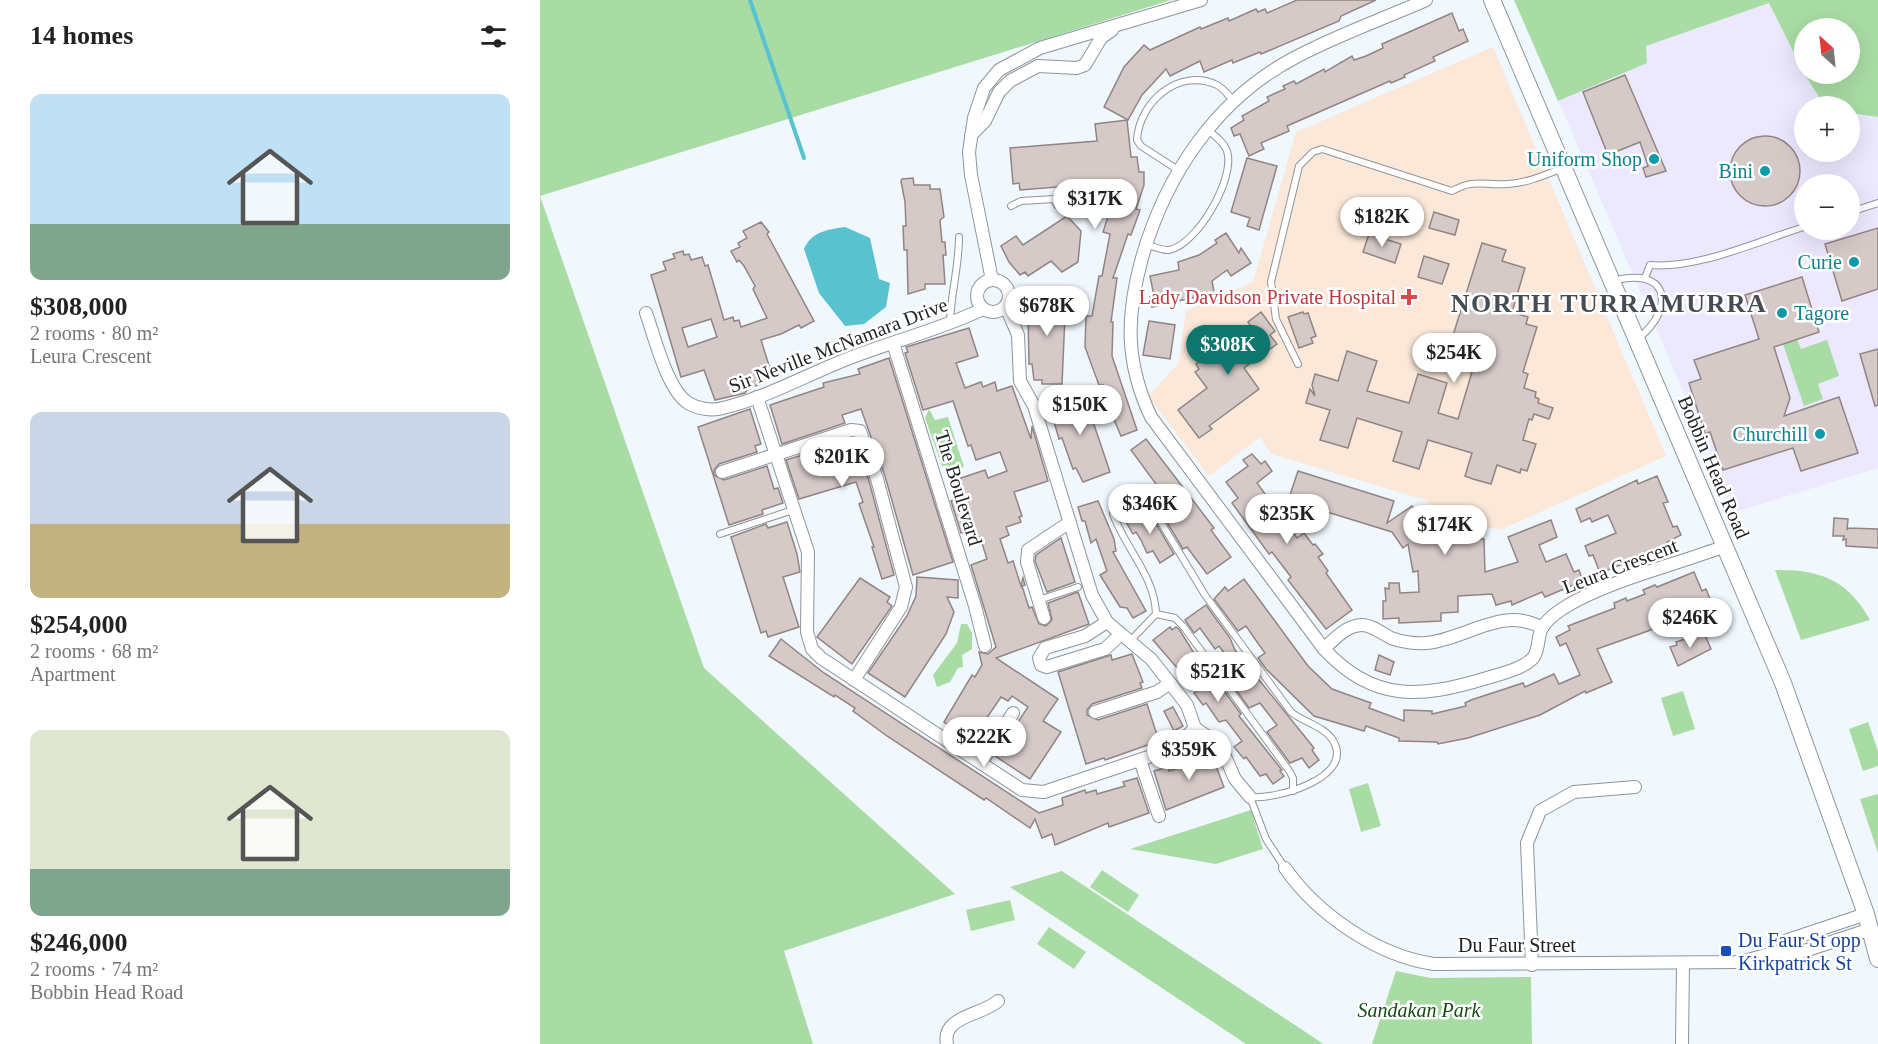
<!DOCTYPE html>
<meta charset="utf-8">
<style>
:root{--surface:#fff;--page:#f6f6f6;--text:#222;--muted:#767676;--accent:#0f766e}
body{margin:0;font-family:"Times New Roman",serif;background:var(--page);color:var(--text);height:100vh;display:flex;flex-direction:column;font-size:22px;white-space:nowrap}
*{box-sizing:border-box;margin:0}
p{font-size:20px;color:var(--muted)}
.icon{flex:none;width:33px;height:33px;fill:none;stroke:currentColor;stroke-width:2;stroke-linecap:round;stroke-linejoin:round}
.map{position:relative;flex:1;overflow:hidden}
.sheet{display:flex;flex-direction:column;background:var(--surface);width:540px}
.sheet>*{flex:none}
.needle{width:39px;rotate:333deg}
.fabs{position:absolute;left:1254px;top:18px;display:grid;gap:12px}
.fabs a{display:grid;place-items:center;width:66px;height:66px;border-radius:50%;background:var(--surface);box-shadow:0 6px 24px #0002;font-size:30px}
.price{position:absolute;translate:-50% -51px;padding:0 14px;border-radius:21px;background:#fff;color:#222;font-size:20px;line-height:39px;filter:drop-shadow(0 2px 3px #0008)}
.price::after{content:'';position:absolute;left:50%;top:36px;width:18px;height:14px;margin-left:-9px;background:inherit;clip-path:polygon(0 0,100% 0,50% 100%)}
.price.selected{background:var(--accent);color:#fff}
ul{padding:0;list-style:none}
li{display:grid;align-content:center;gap:12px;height:318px;padding:0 30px}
li span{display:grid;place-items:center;height:186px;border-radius:12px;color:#555}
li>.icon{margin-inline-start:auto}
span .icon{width:108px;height:108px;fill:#fffc;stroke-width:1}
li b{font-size:26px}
h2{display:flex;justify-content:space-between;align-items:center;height:72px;padding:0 30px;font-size:26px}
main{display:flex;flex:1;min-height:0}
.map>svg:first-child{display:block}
.education{fill:#ece9ff;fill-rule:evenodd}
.medical{fill:#fbe8d8}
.green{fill:#a9dca5;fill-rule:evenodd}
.water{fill:#58c2cf}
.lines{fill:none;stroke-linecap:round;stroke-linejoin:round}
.stream{stroke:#58c2cf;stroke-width:4}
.building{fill:#d6cac8;stroke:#918584;stroke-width:1.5;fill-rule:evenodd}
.lane-casing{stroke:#8d959c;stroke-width:8}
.street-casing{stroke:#8d959c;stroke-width:14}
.secondary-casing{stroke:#8d959c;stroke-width:18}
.lane{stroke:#fff;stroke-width:6}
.street{stroke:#fff;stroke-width:12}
.secondary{stroke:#fff;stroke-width:16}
.culture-dot{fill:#0f9aa8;stroke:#fff;stroke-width:2}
.health-dot{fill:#e0444e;stroke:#fff;stroke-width:2}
.transit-dot{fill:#1a4fb4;stroke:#fff;stroke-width:2}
.labels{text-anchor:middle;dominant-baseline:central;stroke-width:5;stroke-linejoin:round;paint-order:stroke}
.culture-label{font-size:20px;fill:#0d838f;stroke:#fff;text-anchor:end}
.health-label{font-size:20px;fill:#be3a42;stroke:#fff;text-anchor:end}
.street-label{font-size:20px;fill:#202326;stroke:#fff}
.transit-label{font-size:20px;fill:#164399;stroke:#fff;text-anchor:start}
.park-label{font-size:20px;font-style:italic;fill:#164c14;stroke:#fff}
.district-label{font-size:26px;font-weight:bold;letter-spacing:1.5px;fill:#454c53;stroke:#fff}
</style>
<main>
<section class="sheet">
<h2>14 homes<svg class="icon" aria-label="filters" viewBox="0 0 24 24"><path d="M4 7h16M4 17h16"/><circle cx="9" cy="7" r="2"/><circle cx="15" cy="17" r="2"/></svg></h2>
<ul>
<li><span style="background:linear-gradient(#bfe0f5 70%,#7fa58c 0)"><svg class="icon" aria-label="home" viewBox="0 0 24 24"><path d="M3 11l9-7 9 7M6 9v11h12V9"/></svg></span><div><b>$308,000</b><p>2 rooms · 80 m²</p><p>Leura Crescent</p></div></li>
<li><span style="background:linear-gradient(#c9d6e8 60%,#c2b280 0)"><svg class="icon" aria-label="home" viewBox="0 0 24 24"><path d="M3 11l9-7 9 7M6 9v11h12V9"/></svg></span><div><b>$254,000</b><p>2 rooms · 68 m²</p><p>Apartment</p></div></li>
<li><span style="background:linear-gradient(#dfe7d0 75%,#7fa58c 0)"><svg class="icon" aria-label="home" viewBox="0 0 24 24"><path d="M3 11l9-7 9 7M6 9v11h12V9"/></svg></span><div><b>$246,000</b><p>2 rooms · 74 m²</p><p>Bobbin Head Road</p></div></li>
</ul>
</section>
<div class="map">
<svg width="1338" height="1044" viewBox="0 0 1338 1044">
<rect width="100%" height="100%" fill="#f0f7fd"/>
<!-- education -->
<path class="education" d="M975,0H1338V468L1195,512ZM1264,28H1310V74H1264ZM1264,106H1310V152H1264ZM1264,184H1310V230H1264Z"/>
<!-- medical -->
<path class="medical" d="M953,47L1126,456L962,529L906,525L886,500L731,454L720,437L669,476L608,396L639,363L646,311L713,282L756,132Z"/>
<!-- green -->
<g class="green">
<path d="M0,0H631L0,196L164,668L415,894L244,951L273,1044H0Z"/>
<path d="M974,0H1338V117L1310,113V106H1285L1265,75L1229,3L1106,46L1107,63L1018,101ZM1264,28H1310V74H1264Z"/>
<path d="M1257,339L1261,349L1287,340L1299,376L1278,384L1283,399L1264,406L1243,344Z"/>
<path d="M389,409L395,420L408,417L424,467L410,472L407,467L402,466L385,418Z"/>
<path d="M1235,570C1280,569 1308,580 1330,620L1261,640Z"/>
<path d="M421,624H427L432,633V649L422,655L423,667L418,668L410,682L397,687L393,675L417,643Z"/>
<path d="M1143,691L1155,729L1133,736L1121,698Z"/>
<path d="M1328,722L1338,751V766L1323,771L1309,729Z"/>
<path d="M828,783L841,826L821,832L809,789Z"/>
<path d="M1338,794V853L1320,799Z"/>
<path d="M711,810L723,849L676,864L590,849Z"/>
<path d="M562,870L599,895L588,912L550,887Z"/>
<path d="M522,871L779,1041L783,1044H706L470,887Z"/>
<path d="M470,900L475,920L431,931L426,910Z"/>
<path d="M509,927L546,952L534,969L497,944Z"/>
<path d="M856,971L891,978L991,977L992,1044H832Z"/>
</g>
<!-- water -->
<path class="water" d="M305,227L330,238L339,279L350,283L346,307L324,324L305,326L279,293L264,249C272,231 287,230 305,227Z"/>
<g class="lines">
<!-- stream -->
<path class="stream" d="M210,0L264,158"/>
</g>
<!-- building -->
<g class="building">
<path d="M757,0H836L801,16L799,21L721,54L720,52L693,63L692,60L664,72L660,61L630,76L626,69L602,95L588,120L564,107L584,67L604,45L610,50L660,27L661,29L688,18L689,21L716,9L718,12L725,9L727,13Z"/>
<path d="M912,13L919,31L923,29L928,41L893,57L895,61L864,75L865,77L851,83L850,81L747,126L749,131L721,143L724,149L709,156L700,134L694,136L691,128L704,120L702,116L729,101L727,97L745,89L743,86L754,81L756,84L784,69L785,72L812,56L814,60L826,56L843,48L842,44Z"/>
<path d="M1085,75L1126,171L1106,177L1103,168L1108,166L1100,142L1068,155L1043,92Z"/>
<path d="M587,120L591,157H597L599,172H604V185L596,209L600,210L591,235L588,234L573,278H577L571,322H573L572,356L597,430L581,436L560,387L564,385H559L545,347L546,316H552L559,276H562L570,234L563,232L571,207L560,204L567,183L480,190L479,183L473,184L470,148L557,141L555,124Z"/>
<circle cx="1225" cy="171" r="35"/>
<path d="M707,158L737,166L719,230L707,226L710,218L691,212Z"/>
<path d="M373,178L374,185H390V189H400L404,217L400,220L402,242H405L406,255H403L405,284H385V289L368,294L367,250H364L363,226H366L365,202L361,181L362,179Z"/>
<path d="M894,212L919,220L915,235L889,228Z"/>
<path d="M527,216L541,231L538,262L522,272L511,261L488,276L485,272L480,275L469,262L461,246L476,236L483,245Z"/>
<path d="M221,222L229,232L227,234L274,321L261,328L259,325L241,334L221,340L232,375L219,379L221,384L208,388L205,393L175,400L164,370L141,377L111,275L126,270L123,262L135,258L133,254L143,251L144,255L149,254L151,260L162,257L165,266L168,265L184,320L193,317L194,321L199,320L201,327L227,318L213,289L215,286L204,266L199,260L197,262L191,251L200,247L198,243L207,238L203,231ZM171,319L177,337L148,347L142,328Z"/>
<path d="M1338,228V289L1302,301L1285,244Z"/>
<path d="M686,233L699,253L701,248L711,263L691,276L687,270L672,281L674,292L669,294L612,307L610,297L614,296L610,276L639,270L638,262L659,255L677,243L675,240Z"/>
<path d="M829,234L861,244L855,263L823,252Z"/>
<path d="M942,243L966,250L962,261L985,268L972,312L988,317L986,324L997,327L983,372L988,374L984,388L996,392L995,397L999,399L998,403L1013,408L1009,419L994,414L992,420L989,419L983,440L996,444L987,471L981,469L980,473L957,465L951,484L933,479L925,476L932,453L888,440L879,469L853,461L862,432L817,418L808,448L780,440L790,410L766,403L770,389L775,396L772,385L775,374L798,381L807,351L837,361L827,391L869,403L878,374L907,383L898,413L918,419L932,372L904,364Z"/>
<path d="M884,256L909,264L902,284L878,277Z"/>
<path d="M1262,277L1279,332L1234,347L1250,398L1244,416L1299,397L1318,453L1261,471L1253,448L1183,470L1170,432L1165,434L1149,383L1161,379L1154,360L1219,339L1205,295Z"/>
<path d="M513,293H526L522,384H502V380H494L492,364H489L488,313H492L493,294L513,295Z"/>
<path d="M721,312L735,331L730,335L737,344L704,368L719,389L669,426L672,429L659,438L638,410L667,388L655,372L659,369L656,364L710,325L708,322Z"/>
<path d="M763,312L764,314L768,313L776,336L771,338L773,343L759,348L748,317Z"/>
<path d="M609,321L635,325L630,359L603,355Z"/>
<path d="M429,328L438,356L416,363L425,388L441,382L443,387L455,382L457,391L472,386L491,439L492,426L508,481L474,492L482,516L479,517L481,522L466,527L469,535L460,539L468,563L473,561L481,586L483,578L485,585L482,586L489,608L492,607L499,624L506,626L512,620L508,603L538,592L549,624L456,658L518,699L503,721L521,732L490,779L455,756L488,707L472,696L468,701L461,697L431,741L404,722L432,675L435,677L442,665L439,652L448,654L456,647L431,565L447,559L440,537L429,541L426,532L421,533L411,501L415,499L412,481L445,470L448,478L467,471L460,452L436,460L431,445L428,446L413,401L383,410L365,353L368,352L366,347Z"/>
<path d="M1338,349V405L1335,406L1320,354Z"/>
<path d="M349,358L413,562L373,575L345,476L321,409L302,415L305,423L242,444L230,405L284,387L283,383L320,374L318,369Z"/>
<path d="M543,392L570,472L543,482L536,468L533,469L522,438L519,439L509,404Z"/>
<path d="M210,409L221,444L215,446L217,452L179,464L174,470V475L184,480L227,466L234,489L238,488L243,503L222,510L223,514L189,525L158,427Z"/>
<path d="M314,439L329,481L354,575L342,579L332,547H334L319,504L323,502L316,482L259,499L246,460Z"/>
<path d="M606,439L674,528L671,530L691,557L667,574L647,547L643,549L619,509L625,506L611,488L616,484L591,450Z"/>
<path d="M712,454L721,464L725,461L732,471L717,483L757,538L764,533L773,545L775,544L783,554L778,557L788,571L786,573L812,610L786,629L748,580L751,577L732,552L729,554L692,503L698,498L686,482L708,466L703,460Z"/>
<path d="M758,471L854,501L847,523L872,506L894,538L899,537L900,541L921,540V537L944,539L945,572L978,562L968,537L1011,520L1017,537L999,545L1006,562L1026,554L1034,572L1039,570L1043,581L1005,597L1002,592L972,605L971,601L956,605L952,594L918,596V612L901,613V621L859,623V618L843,619V601H846L845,588L849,589V583H859L860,593L879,592L878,571L873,572L868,544L863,548L852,532L787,512L788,509L750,495Z"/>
<path d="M1117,476L1128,502L1123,503L1133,527L1137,526L1141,535L1127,542L1129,546L1060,573L1053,555L1049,556L1045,546L1076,533L1068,515L1052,522L1050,518L1041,522L1036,509L1097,480L1098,484Z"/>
<path d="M558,501L574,539L576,551L573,552L606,611L593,618L587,608L580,607L560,575L567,571L556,539L551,543L545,521H542L538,507Z"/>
<path d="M603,510L606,514L609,512L634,554L620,563L613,551L607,553L601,540L596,532L593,534L585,520Z"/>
<path d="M1294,518L1308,519L1307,530L1308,528L1338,529V548L1306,546V539L1303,540L1304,536H1293Z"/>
<path d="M247,522L257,554L260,572L243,577L259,627L228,637L226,631L221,633L191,537L226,524L228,528Z"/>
<path d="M521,538L535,582L507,592L495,561L496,555Z"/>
<path d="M1154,572L1162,591L1166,589L1170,599L1135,614L1137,618L1108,631L1057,649L1072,682L1046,693L1045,691L1000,715L928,738L898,744L897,742L859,741V738L826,726L824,731L774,716L726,669L718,658L725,653L715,639L706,626L698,631L674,599L685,587L688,591L704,579L768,666L792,689L831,703L829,708L864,721V710L892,711V714L926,706L925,703L931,700L983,683L985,687L1014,674L1019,684L1040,675L1026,643L1020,646L1016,637L1030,630L1028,626L1075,608L1074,603L1086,598L1087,601L1105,594L1103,590L1115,585L1117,587Z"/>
<path d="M377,577L418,580V598L407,597L414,612L406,634L365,697L328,673L367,616L376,596Z"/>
<path d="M320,578L350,597L347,602L352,606L312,664L277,637Z"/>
<path d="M666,605L690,638L695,650L774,748L772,750L779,760L769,768L762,758L750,763L727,732L737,725L720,703L709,708L687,677L696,669L679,646L675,649L660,628L654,633L645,620Z"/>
<path d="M630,627L632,630L636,627L639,629L657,658L655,659L671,681L678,683L701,714L699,716L742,770L740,771L744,776L733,784L726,774L720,776L706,757L704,759L694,747L702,741L686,720L679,722L666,703L663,705L654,693L660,688L645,667L638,669L613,640Z"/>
<path d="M1164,633L1171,649L1138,666L1130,647L1137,645L1136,642Z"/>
<path d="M241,639L284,673L499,813L523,805L522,798L545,790L546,793L556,790L557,794L585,786L583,782L597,778L609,813L569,827L568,823L515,845L512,834L502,838L495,819L490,828L446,798L444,800L347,736L313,711L315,708L295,695L294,697L229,656Z"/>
<path d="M592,654L603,682L600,683L602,688L552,704L547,710V715L558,720L607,704L619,741L565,760L564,758L546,764L518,672L571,655L572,660Z"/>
<path d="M839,655L854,662L850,675L835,670Z"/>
<path d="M633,707L643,726L634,731L624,711Z"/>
<path d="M669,748L684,787L626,810L614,771L628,767L629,771L657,762L654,755Z"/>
</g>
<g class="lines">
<defs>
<g id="lane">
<path d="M638,170L601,146L597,140C599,102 639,67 677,85C683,88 689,96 694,101"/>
<path d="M471,206L481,201L514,199L517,205"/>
<path d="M1310,212L1338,203"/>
<path d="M607,245C613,246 623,251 629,250C657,245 696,178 687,151C684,142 675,136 668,130"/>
<path d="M1105,278L1110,265C1159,269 1218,241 1264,227"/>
<path d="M1073,281C1126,266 1138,305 1099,338"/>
<path d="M410,322C411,293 419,266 419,237"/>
<path d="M758,364L736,319L731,282L759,166L773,152L782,149L912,191C936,178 943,186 968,184C987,183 1005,175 1023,168"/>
<path d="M180,534L253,510"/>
<path d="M499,600L538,587"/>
<path d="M616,614L635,618L643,626L750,772L753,778V791"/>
<path d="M591,640L616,614C615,576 585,548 573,514L576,501C588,492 596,493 608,501L665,595L751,712C763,722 783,726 792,739C818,777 736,800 710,797"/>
<path d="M710,797L726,839L745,868"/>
</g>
<g id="street">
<path d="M886,0C843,19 797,35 756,57C677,98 626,174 602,258C586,316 585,362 611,417L784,649C834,703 881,698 947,678C960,674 983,669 993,658C1000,649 997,636 1002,628C1006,621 1016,613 1022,609C1065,581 1136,565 1185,546"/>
<path d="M431,135L445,121L459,92L470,81L498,66L537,68L545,65L561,38L572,30"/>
<circle cx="453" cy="296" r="16"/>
<path d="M452,280L431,175L429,152L434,118L444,88L459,70L500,48L661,0"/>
<path d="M106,313C115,338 127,389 148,403C158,409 172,411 183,408C225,398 263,377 302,361C349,342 397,331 443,309"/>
<path d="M353,343L435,606L445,646"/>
<path d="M217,397L268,552L267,632L272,649L281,658L482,790L504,792L635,748L655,728L647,705L630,683L611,659L567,622L552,595L494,406L480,381L478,335L466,307"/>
<path d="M182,472L311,430L320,431L337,479L366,587L361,607L314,680"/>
<path d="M504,618L487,562L488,550L530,522"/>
<path d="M567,622L545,636L505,648L499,658L501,665L507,667L565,649L581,634"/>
<path d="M784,649C794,639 807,625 822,625C832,625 843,634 851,638C861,642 876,644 887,643C926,639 964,605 1002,628"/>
<path d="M555,712L617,692L630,683"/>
<path d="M655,728L680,745L695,779L710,797"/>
<path d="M600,760L619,816"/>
<path d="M441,763L473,713"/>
<path d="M745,868C778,915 838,956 894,964L1200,962L1241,951L1249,956L1328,930"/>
<path d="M1241,951L1245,941L1326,914"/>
<path d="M992,965L987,843L1000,811L1034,792L1095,787"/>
<path d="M407,1044C401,1016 443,1015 458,1001"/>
<path d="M1142,1044L1143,964"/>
</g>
<path id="secondary" d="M952,0L1243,683L1326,914L1338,959"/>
</defs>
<!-- lane casing -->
<use href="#lane" class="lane-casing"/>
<!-- street casing -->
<use href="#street" class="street-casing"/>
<!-- secondary casing -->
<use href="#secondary" class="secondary-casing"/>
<!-- lane -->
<use href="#lane" class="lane"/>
<!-- street -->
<use href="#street" class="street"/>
<!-- secondary -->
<use href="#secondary" class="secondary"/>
</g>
<!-- markers -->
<g class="culture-dot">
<circle cx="1114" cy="159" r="6"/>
<circle cx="1225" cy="171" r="6"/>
<circle cx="1314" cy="262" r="6"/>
<circle cx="1242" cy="313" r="6"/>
<circle cx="1280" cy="434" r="6"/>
</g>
<path class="health-dot" d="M866 288h6v6h6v6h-6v6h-6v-6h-6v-6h6z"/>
<rect class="transit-dot" x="1180" y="945" width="12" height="12" rx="3"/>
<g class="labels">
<!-- culture labels -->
<g class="culture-label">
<text x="1102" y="159">Uniform Shop</text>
<text x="1213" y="171">Bini</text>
<text x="1302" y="262">Curie</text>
<text x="1254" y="313" text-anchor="start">Tagore</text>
<text x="1268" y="434">Churchill</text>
</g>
<!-- health labels -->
<g class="health-label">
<text x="856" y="297">Lady Davidson Private Hospital</text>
</g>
<!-- street labels -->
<g class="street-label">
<text transform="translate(298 345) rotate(-21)">Sir Neville McNamara Drive</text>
<text transform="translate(1174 467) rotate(67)">Bobbin Head Road</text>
<text transform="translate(419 488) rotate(73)">The Boulevard</text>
<text transform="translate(1080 566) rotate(-21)">Leura Crescent</text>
<text x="977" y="945">Du Faur Street</text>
</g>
<!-- transit labels -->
<g class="transit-label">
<text x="1198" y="940">Du Faur St opp<tspan x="1198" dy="23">Kirkpatrick St</tspan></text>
</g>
<!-- park labels -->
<g class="park-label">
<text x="879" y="1010">Sandakan Park</text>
</g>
<!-- district labels -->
<g class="district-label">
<text x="1069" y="303">NORTH TURRAMURRA</text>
</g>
</g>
</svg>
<div class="fabs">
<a><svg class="needle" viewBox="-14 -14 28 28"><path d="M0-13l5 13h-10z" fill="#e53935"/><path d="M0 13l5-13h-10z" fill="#767676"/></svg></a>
<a>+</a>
<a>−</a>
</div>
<b class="price" style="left:555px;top:230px">$317K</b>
<b class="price" style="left:842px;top:248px">$182K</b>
<b class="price" style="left:507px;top:337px">$678K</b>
<b class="price selected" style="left:688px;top:376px">$308K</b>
<b class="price" style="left:914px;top:384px">$254K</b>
<b class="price" style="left:540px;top:436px">$150K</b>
<b class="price" style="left:302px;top:488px">$201K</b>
<b class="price" style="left:610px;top:535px">$346K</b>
<b class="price" style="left:747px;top:545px">$235K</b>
<b class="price" style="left:905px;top:556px">$174K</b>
<b class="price" style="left:1150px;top:649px">$246K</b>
<b class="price" style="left:678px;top:703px">$521K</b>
<b class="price" style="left:444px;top:768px">$222K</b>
<b class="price" style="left:649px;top:781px">$359K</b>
</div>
</main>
